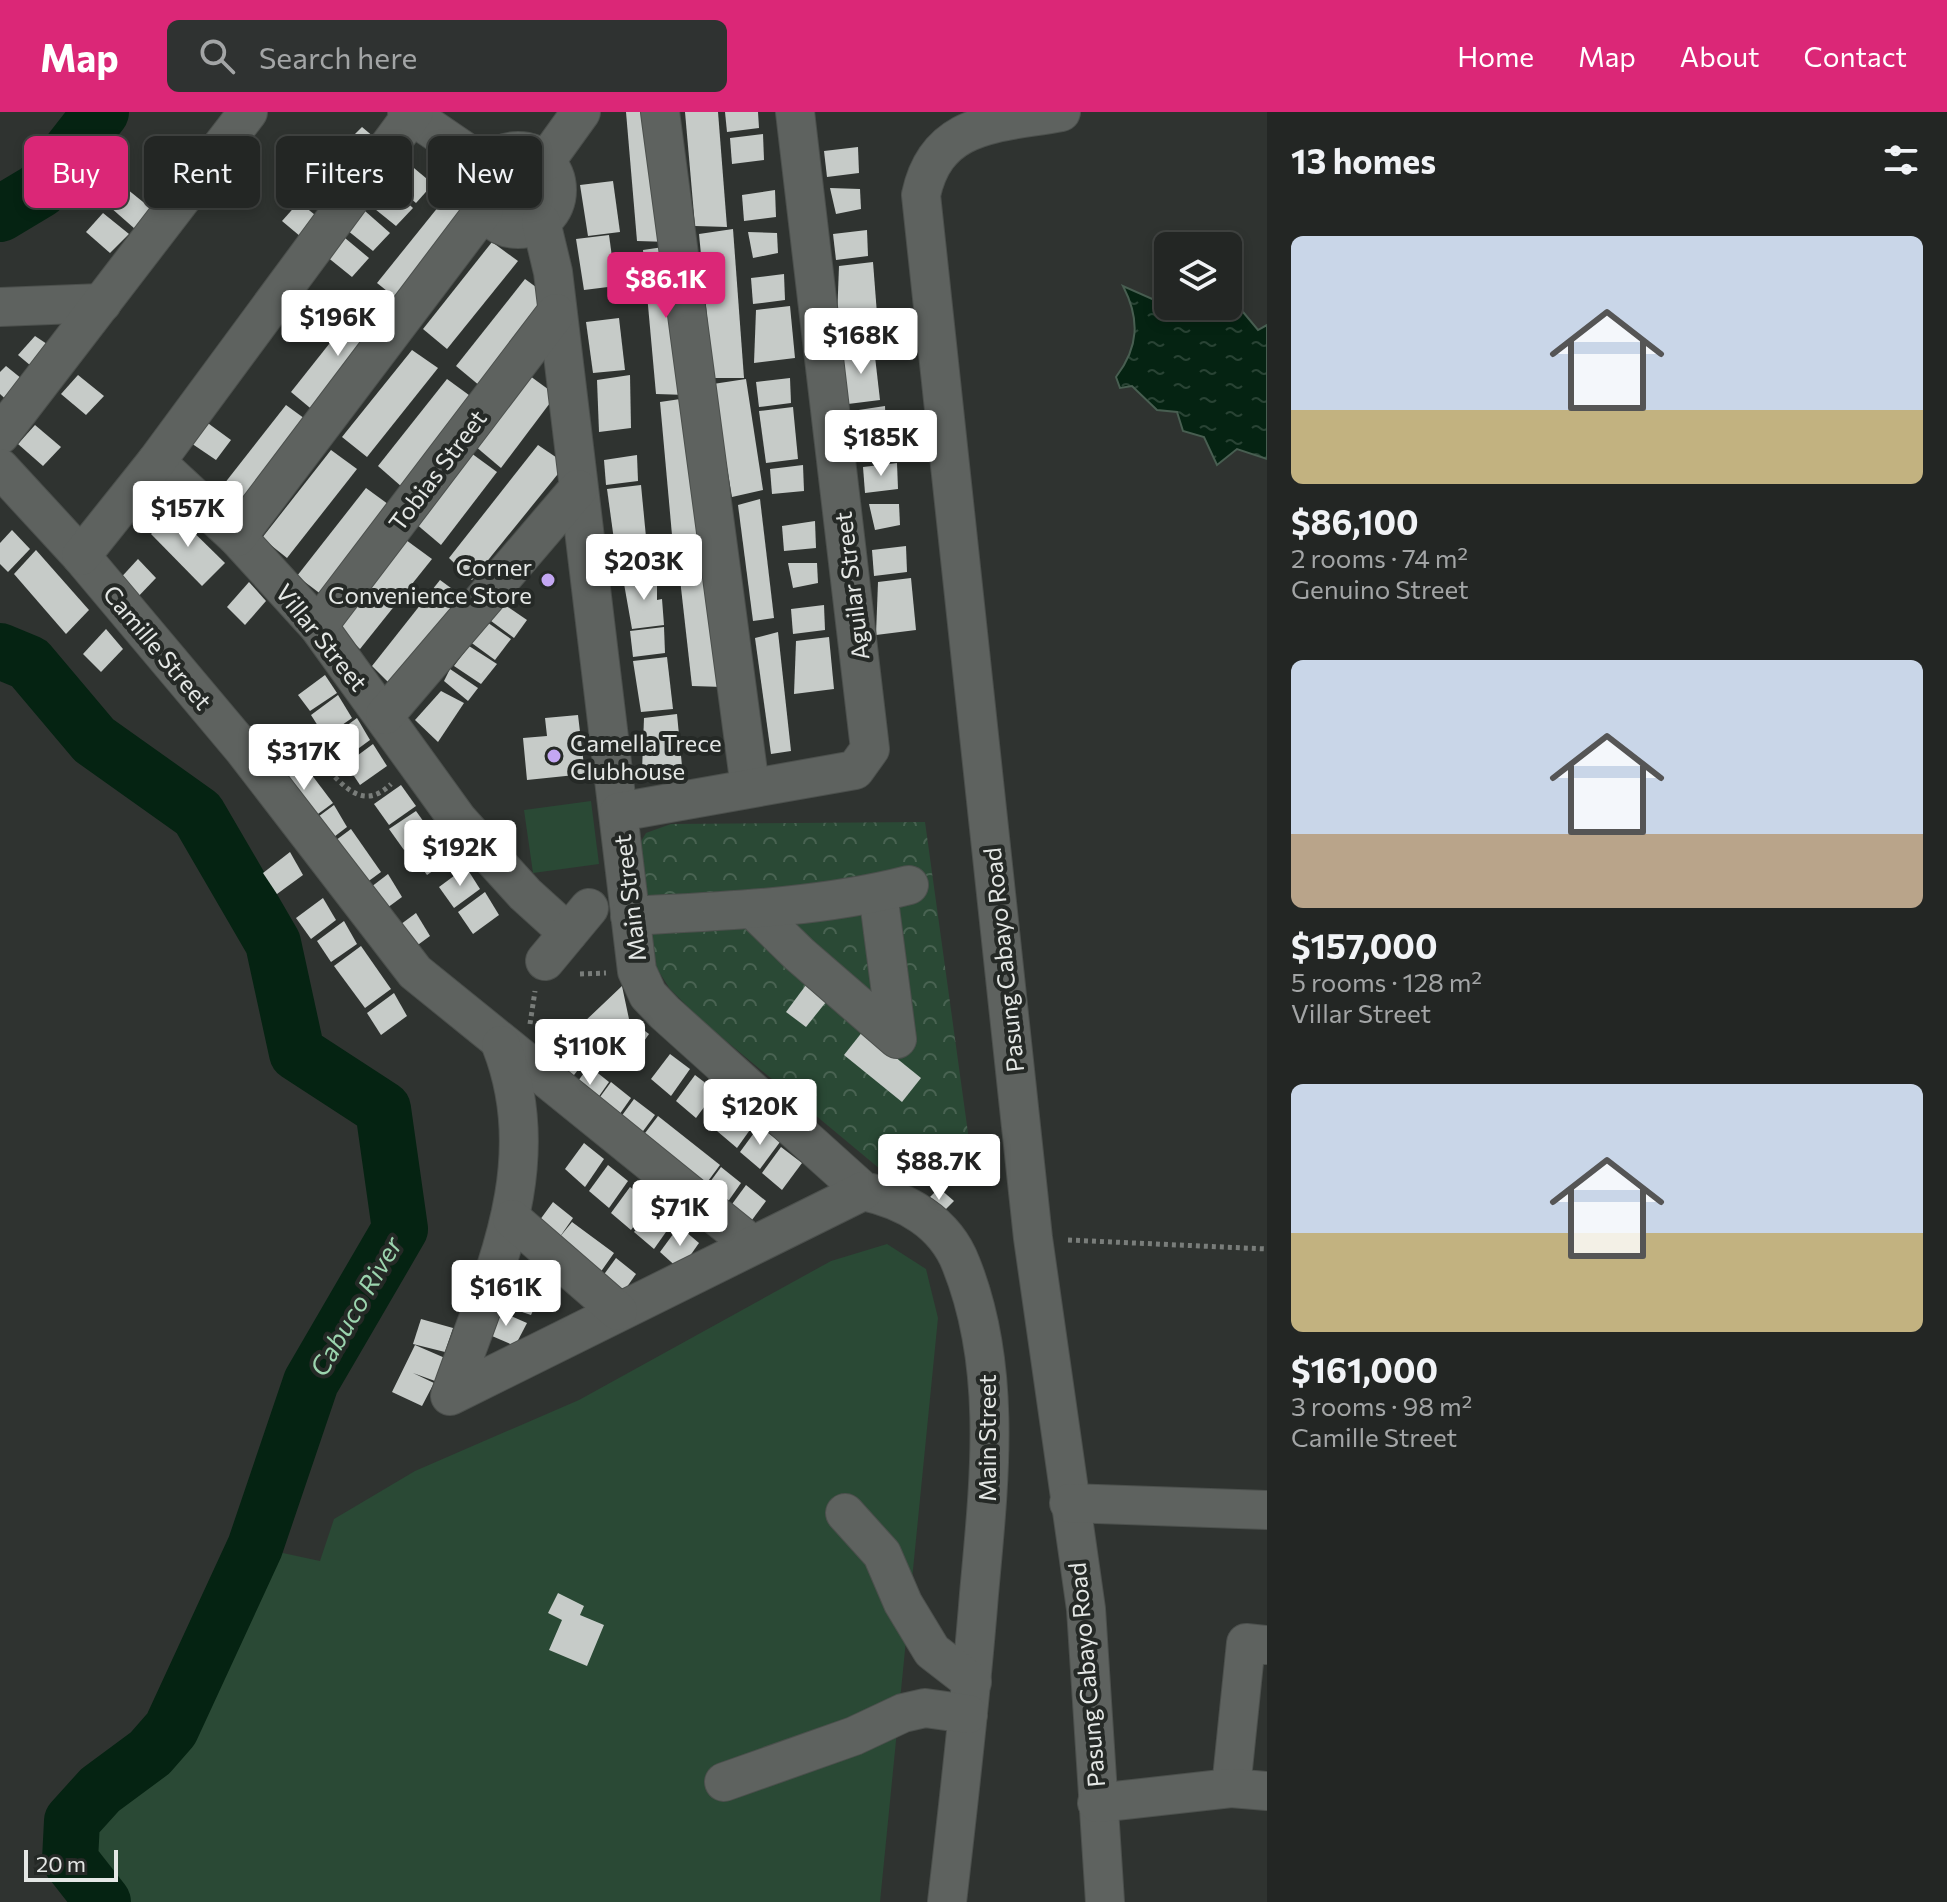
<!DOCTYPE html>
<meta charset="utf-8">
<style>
:root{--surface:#232624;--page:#2f3231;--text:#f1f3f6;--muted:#a3a5a6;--line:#404341;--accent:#db2777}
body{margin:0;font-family:Commissioner,sans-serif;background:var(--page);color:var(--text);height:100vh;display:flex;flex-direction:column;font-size:30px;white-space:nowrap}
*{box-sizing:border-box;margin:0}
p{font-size:26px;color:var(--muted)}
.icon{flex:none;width:44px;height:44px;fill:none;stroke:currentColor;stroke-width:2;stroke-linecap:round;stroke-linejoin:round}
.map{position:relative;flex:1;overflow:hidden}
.drawer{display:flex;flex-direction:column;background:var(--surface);width:680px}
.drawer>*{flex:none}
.top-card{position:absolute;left:24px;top:24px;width:760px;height:72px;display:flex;gap:16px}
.tools{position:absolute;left:1154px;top:120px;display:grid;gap:16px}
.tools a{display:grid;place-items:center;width:88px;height:88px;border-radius:12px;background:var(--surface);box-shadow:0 4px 12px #0003,0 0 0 2px var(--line);font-size:40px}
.scale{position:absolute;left:24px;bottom:20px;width:94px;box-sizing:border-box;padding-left:8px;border:4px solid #e4e7e5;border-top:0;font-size:22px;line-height:28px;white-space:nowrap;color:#e4e7e5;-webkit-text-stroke:6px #252926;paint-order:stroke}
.price{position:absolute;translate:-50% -68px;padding:0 18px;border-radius:8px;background:#fff;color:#222;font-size:26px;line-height:52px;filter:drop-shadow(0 2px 4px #0008)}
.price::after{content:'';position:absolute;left:50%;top:48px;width:24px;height:18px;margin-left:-12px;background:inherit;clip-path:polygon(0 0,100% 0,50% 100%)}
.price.current{background:var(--accent);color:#fff}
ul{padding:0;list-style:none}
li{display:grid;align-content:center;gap:16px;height:424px;padding:0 24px}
li span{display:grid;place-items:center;height:248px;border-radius:12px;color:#555}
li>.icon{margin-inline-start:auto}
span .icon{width:144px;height:144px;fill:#fffc;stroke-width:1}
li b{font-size:34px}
h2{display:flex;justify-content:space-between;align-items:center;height:96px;padding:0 24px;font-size:34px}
.tag{padding:0 28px;border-radius:12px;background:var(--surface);box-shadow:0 4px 12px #0003,0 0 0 2px var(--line);font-size:28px;line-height:72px}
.tag.current{background:var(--accent);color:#fff}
header{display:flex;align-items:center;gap:48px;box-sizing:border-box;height:112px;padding:0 40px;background:var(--accent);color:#fff}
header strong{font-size:38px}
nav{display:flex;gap:44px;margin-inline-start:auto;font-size:28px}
.search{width:560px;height:72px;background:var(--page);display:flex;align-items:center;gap:20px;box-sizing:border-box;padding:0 28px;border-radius:12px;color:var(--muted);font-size:30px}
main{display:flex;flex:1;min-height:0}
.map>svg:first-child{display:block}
.green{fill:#2a4935}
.park{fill:url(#park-crowns)}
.water{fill:url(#water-ripples);stroke:#485e51;stroke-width:2}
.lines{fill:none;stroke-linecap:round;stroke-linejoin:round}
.river{stroke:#052312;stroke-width:56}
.building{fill:#c6cbc8}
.minor-casing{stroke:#4c504d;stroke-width:40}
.path{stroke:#797d7a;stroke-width:5;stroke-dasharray:4 4;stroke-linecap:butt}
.minor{stroke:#5e625f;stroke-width:38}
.poi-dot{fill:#c3a7f2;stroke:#252926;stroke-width:3}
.labels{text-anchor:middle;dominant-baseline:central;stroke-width:8;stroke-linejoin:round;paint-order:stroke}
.street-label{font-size:24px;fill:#e4e7e5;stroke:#252926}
.poi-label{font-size:24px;fill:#e4e7e5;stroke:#252926;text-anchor:end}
.water-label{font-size:26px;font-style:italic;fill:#9bd4ae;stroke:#252926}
</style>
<header>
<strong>Map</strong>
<div class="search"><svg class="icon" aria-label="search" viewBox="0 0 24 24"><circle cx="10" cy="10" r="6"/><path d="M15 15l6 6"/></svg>Search here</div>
<nav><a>Home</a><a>Map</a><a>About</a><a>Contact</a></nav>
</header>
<main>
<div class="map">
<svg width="1267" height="1790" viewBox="0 0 1267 1790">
<defs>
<pattern id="park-crowns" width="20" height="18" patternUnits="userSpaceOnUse" patternTransform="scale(2)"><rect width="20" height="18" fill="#2a4935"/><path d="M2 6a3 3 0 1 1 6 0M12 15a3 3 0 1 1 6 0" fill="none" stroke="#496352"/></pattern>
<pattern id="water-ripples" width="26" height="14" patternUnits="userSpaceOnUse" patternTransform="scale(2)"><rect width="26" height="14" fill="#052312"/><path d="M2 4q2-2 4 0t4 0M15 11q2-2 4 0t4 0" fill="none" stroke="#294334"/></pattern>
</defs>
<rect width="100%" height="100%" fill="#2f3330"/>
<!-- green -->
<g class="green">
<path d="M591,689L599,752L533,761L524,698Z"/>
<path d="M887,1132L926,1157L938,1206L880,1790H103L70,1748L72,1709L100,1678L150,1641L171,1617L255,1435L320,1449L334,1407L415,1359L579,1288L831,1149Z"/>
</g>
<!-- park -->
<path class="park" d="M925,710L973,1057L904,1077L701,908L670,877L650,846L636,738L646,721L671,712Z"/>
<!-- water -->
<path class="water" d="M1228,168L1233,188L1258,218L1267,213V347L1237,337L1217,353L1204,325L1183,319L1177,300L1157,298L1132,274L1120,276L1116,265C1139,235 1140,207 1123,174L1168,194H1228Z"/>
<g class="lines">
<!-- river -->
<g class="river">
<path d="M0,102L40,78L101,0"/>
<path d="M0,539L29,551L94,628L198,702L273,831L297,941L383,997L400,1117L311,1270L255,1435L171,1617L150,1641L100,1678L72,1709L70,1748L103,1790"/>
</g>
</g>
<!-- building -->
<g class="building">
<path d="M626,0H648L669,130L637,129Z"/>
<path d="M685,0H718L727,115L695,114Z"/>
<path d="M725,0H758L759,16L727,20Z"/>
<path d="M362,15L387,36L370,55L344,33Z"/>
<path d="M763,22L764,48L732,52L730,26Z"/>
<path d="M858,35L859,61L827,65L824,39Z"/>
<path d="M340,40L365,61L348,80L322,58Z"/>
<path d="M408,51L433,72L416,91L390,69Z"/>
<path d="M613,69L620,120L588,124L580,73Z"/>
<path d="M389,74L413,96L396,114L370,93Z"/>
<path d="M830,76L860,77L861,97L836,102Z"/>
<path d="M127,77L153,98L135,117L110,95Z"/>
<path d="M775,78L776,105L744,109L742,83Z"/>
<path d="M447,84L473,103L402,191L377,171Z"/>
<path d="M299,90L325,111L307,130L282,109Z"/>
<path d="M365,99L390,121L373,139L347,118Z"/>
<path d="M103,101L129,122L110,141L86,120Z"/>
<path d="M733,117L744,266H713L699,122Z"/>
<path d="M867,118L868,144L836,148L833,122Z"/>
<path d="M748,120L777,121L778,141L753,146Z"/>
<path d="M609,123L616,174L584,178L576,127Z"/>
<path d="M345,126L369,146L352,165L326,144Z"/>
<path d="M492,130L518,149L447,237L423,217Z"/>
<path d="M677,133L687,283L656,282L643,138Z"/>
<path d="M873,150L877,202L837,207L839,154Z"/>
<path d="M784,162L785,188L753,192L751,166Z"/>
<path d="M525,167L551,186L480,274L456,254Z"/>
<path d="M360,193L386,212L315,300L291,280Z"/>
<path d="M790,194L795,246L754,251L756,198Z"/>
<path d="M619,206L625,258L593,261L586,210Z"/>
<path d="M871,207L872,233L841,236L838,211Z"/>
<path d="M35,224L50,234L43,264L18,243Z"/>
<path d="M874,236L880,288L848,292L841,241Z"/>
<path d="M412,238L438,256L367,345L342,325Z"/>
<path d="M6,254L32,275L13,294L0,282V260Z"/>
<path d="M78,263L104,284L86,303L61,282Z"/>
<path d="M630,263L631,316L599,320L597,268Z"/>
<path d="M530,264L556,283L501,356L475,334Z"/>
<path d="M790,266L791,291L759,295L756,270Z"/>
<path d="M447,267L473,286L402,375L378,354Z"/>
<path d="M746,267L763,378L732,385L713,272Z"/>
<path d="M694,285L704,434H673L660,290Z"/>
<path d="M286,293L312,312L242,401L217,381Z"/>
<path d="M885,294L886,320L854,324L852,299Z"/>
<path d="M793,295L798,347L766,351L759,299Z"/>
<path d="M205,309L231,328L216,348L188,329Z"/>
<path d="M35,313L61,335L43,354L18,332Z"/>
<path d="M538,333L566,352L472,468L449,446Z"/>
<path d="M331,338L357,357L287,446L262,426Z"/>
<path d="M471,341L497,360L441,433L415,411Z"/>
<path d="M637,343L638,369L606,373L604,348Z"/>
<path d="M897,351L898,377L865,381L863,355Z"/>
<path d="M803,353L804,379L772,382L770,357Z"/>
<path d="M641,373L646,425L614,428L607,377Z"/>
<path d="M366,376L392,395L322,483L297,464Z"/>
<path d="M760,387L774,506L753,509L738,393Z"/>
<path d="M869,392H899L900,413L875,418Z"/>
<path d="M172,399L225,451L202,474L151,422Z"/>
<path d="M815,409L816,436L784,439L782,414Z"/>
<path d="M12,418L30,437L8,460L0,452V431Z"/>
<path d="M406,428L432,447L360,537L337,515Z"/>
<path d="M651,430L652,457L620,460L617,435Z"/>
<path d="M906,434L907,460L874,464L872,438Z"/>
<path d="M36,438L89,498L66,522L14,462Z"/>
<path d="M707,441L723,575L692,574L678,449Z"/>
<path d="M138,447L156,466L134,489L116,471Z"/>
<path d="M788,451H817L818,471L793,476Z"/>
<path d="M657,462V488L662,487L664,513L632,517L623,466Z"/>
<path d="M911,466L916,518L876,523L878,470Z"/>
<path d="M440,468L466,487L395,577L372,554Z"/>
<path d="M249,470L266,489L245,513L227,495Z"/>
<path d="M499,489L527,508L514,526L487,506Z"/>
<path d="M824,493L825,518L793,522L791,497Z"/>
<path d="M484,508L511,527L495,548L469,529Z"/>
<path d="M664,515L665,541L633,545L630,519Z"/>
<path d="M106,517L123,537L101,560L83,542Z"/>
<path d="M778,520L791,639L771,642L755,526Z"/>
<path d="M829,525L834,577L794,582L796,529Z"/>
<path d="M469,534L497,552L481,572L454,554Z"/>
<path d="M667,545L673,597L641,600L633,549Z"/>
<path d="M450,557L478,576L468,589L444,569Z"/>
<path d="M325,563L337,581L310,599L298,583Z"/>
<path d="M441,579L464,591L438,630L415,608Z"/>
<path d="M338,583L352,606L325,625L311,603Z"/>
<path d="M677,602L682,654L642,659L644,606Z"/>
<path d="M578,603L585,662L527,668L523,626L547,624L545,606Z"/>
<path d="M357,606L370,628L344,647L330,626Z"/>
<path d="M373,632L387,654L360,673L346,652Z"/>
<path d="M302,650L333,691L307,710L275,669Z"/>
<path d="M401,673L416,694L389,713L374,692Z"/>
<path d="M334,693L347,715L322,734L307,713Z"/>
<path d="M416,699L431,720L404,738L389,717Z"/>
<path d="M351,717L381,760L355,779L324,737Z"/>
<path d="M439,722L453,745L427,763L412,742Z"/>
<path d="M290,740L303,763L277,782L263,761Z"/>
<path d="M466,755L480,777L454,796L439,775Z"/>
<path d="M388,762L402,785L376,804L362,782Z"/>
<path d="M485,780L499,803L473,822L458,800Z"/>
<path d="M323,786L336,808L311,827L296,806Z"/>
<path d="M416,801L430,824L404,843L389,821Z"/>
<path d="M344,809L357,832L331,850L317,829Z"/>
<path d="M361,834L391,877L365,896L334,854Z"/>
<path d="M806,873L826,890L806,915L786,900Z"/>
<path d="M622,874L629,907L649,922L630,949L582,912Z"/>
<path d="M394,881L407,904L381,923L367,901Z"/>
<path d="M863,919L921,966L902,990L844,943Z"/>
<path d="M564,934L584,950L564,976L544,959Z"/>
<path d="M670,942L690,957L671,984L651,967Z"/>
<path d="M589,954L609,970L590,997L570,980Z"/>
<path d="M695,963L716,979L696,1006L676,989Z"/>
<path d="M611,970L631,986L612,1013L592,996Z"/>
<path d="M634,987L655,1003L635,1030L615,1013Z"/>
<path d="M736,993L757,1008L737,1036L717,1019Z"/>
<path d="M658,1004L720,1053L700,1080L639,1029Z"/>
<path d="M759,1014L780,1030L760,1057L740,1040Z"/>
<path d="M584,1031L604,1047L585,1075L565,1057Z"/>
<path d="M781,1035L802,1051L782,1078L762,1061Z"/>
<path d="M608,1053L628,1069L609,1096L589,1079Z"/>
<path d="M721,1055L741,1071L722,1098L702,1081Z"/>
<path d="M746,1073L766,1089L746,1116L727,1099Z"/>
<path d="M630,1075L651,1091L631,1118L611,1101Z"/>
<path d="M939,1076L954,1089L939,1104L925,1090Z"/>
<path d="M553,1090L573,1106L559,1126L572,1110L614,1141L595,1168L534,1116Z"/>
<path d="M653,1094L673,1110L654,1137L634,1120Z"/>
<path d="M679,1114L699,1131L680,1158L660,1140Z"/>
<path d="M616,1146L636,1162L617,1189L597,1172Z"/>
<path d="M510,1169L542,1179L531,1203L501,1193Z"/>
<path d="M497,1198L527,1211L515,1234L485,1221Z"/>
<path d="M421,1207L453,1216L445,1240L413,1232Z"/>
<path d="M415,1233L445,1246L435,1269L413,1261L434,1271L422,1294L392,1280Z"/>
<path d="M558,1481L584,1494L580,1503L604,1513L587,1554L549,1538L562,1508L548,1501Z"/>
</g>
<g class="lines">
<defs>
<g id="minor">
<path d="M407,0L486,54"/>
<path d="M660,0L750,675"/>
<path d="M1061,0C998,12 937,8 921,83L1033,1126L1086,1497L1105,1790"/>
<circle cx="518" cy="78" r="39"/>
<path d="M545,50L581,0"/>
<path d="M541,110L553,160L637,859L648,883L664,900L863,1079C905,1088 945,1110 961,1152C1003,1257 989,1372 979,1482C971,1585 959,1687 947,1790"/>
<path d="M0,195L102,191"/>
<path d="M0,323L248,0"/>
<path d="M156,350L237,425L318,514L458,708L525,782L568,821"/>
<path d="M0,356L81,444L244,638L415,860L751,1132"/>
<path d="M237,425L484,98"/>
<path d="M81,444L156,350L414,0"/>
<path d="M318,514L556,201"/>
<path d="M385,603L578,377"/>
<path d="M619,700L855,658L870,637L795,0"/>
<path d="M753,797L799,842L897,927L878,781"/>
<path d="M630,804C723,799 819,796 909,773"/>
<path d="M545,849L589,796"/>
<path d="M501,933C549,1055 490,1168 450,1284L863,1079"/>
<path d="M512,1107L618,1199"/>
<path d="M1069,1391L1267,1398"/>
<path d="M845,1401L882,1442L903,1491L932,1539L972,1570"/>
<path d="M724,1670L854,1624L903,1601L925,1596L968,1602"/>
<path d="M1231,1676L1246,1531L1267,1533"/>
<path d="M1097,1691L1231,1676L1267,1679"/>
</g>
</defs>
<!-- minor casing -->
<use href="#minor" class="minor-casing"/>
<!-- path -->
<g class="path">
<path d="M291,644L307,638C334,657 356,707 391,672"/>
<path d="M580,862L606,861"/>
<path d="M530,912L535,879"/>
<path d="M1068,1128L1267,1137"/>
</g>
<!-- minor -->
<use href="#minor" class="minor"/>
</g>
<!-- markers -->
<g class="poi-dot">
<circle cx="548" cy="468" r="8"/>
<circle cx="554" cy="644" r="8"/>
</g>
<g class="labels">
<!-- street labels -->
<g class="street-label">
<text transform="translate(437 358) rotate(-53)">Tobias Street</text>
<text transform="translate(851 474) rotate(-97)">Aguilar Street</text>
<text transform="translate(322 525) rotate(51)">Villar Street</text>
<text transform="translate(158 535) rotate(50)">Camille Street</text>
<text transform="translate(629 786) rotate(-97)">Main Street</text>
<text transform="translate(1003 848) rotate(-96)">Pasung Cabayo Road</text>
<text transform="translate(986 1326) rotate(-90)">Main Street</text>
<text transform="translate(1086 1563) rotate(-95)">Pasung Cabayo Road</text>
</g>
<!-- poi labels -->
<g class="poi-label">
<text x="532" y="454">Corner<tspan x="532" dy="28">Convenience Store</tspan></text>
<text x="570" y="630" text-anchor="start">Camella Trece<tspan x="570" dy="28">Clubhouse</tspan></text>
</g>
<!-- water labels -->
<g class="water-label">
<text transform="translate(355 1194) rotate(-60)">Cabuco River</text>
</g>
</g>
</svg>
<div class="tools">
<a><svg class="icon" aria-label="layers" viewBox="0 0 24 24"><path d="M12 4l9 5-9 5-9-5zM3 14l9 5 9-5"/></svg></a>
</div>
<div class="scale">20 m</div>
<b class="price current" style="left:666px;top:208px">$86.1K</b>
<b class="price" style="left:338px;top:246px">$196K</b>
<b class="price" style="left:861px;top:264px">$168K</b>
<b class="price" style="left:881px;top:366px">$185K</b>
<b class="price" style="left:188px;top:437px">$157K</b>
<b class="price" style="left:644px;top:490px">$203K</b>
<b class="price" style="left:304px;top:680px">$317K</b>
<b class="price" style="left:460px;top:776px">$192K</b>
<b class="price" style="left:590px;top:975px">$110K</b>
<b class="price" style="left:760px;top:1035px">$120K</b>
<b class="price" style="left:939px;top:1090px">$88.7K</b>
<b class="price" style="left:680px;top:1136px">$71K</b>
<b class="price" style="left:506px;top:1216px">$161K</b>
<div class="top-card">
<a class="tag current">Buy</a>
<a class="tag">Rent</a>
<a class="tag">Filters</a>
<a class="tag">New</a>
</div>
</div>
<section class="drawer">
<h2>13 homes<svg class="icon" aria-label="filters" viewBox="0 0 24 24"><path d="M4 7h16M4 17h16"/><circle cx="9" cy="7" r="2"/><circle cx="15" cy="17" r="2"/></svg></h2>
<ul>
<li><span style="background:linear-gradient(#c9d6e8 70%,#c2b280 0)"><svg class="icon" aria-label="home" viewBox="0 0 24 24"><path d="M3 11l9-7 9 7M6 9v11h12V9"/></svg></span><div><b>$86,100</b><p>2 rooms · 74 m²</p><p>Genuino Street</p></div></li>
<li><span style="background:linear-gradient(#c9d6e8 70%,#b9a48a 0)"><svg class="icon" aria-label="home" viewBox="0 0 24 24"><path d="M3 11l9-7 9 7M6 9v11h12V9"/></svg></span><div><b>$157,000</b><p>5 rooms · 128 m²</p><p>Villar Street</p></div></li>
<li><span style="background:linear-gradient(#c9d6e8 60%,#c2b280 0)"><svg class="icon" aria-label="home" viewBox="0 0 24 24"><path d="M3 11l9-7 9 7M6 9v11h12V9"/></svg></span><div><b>$161,000</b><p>3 rooms · 98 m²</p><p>Camille Street</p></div></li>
</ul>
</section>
</main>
